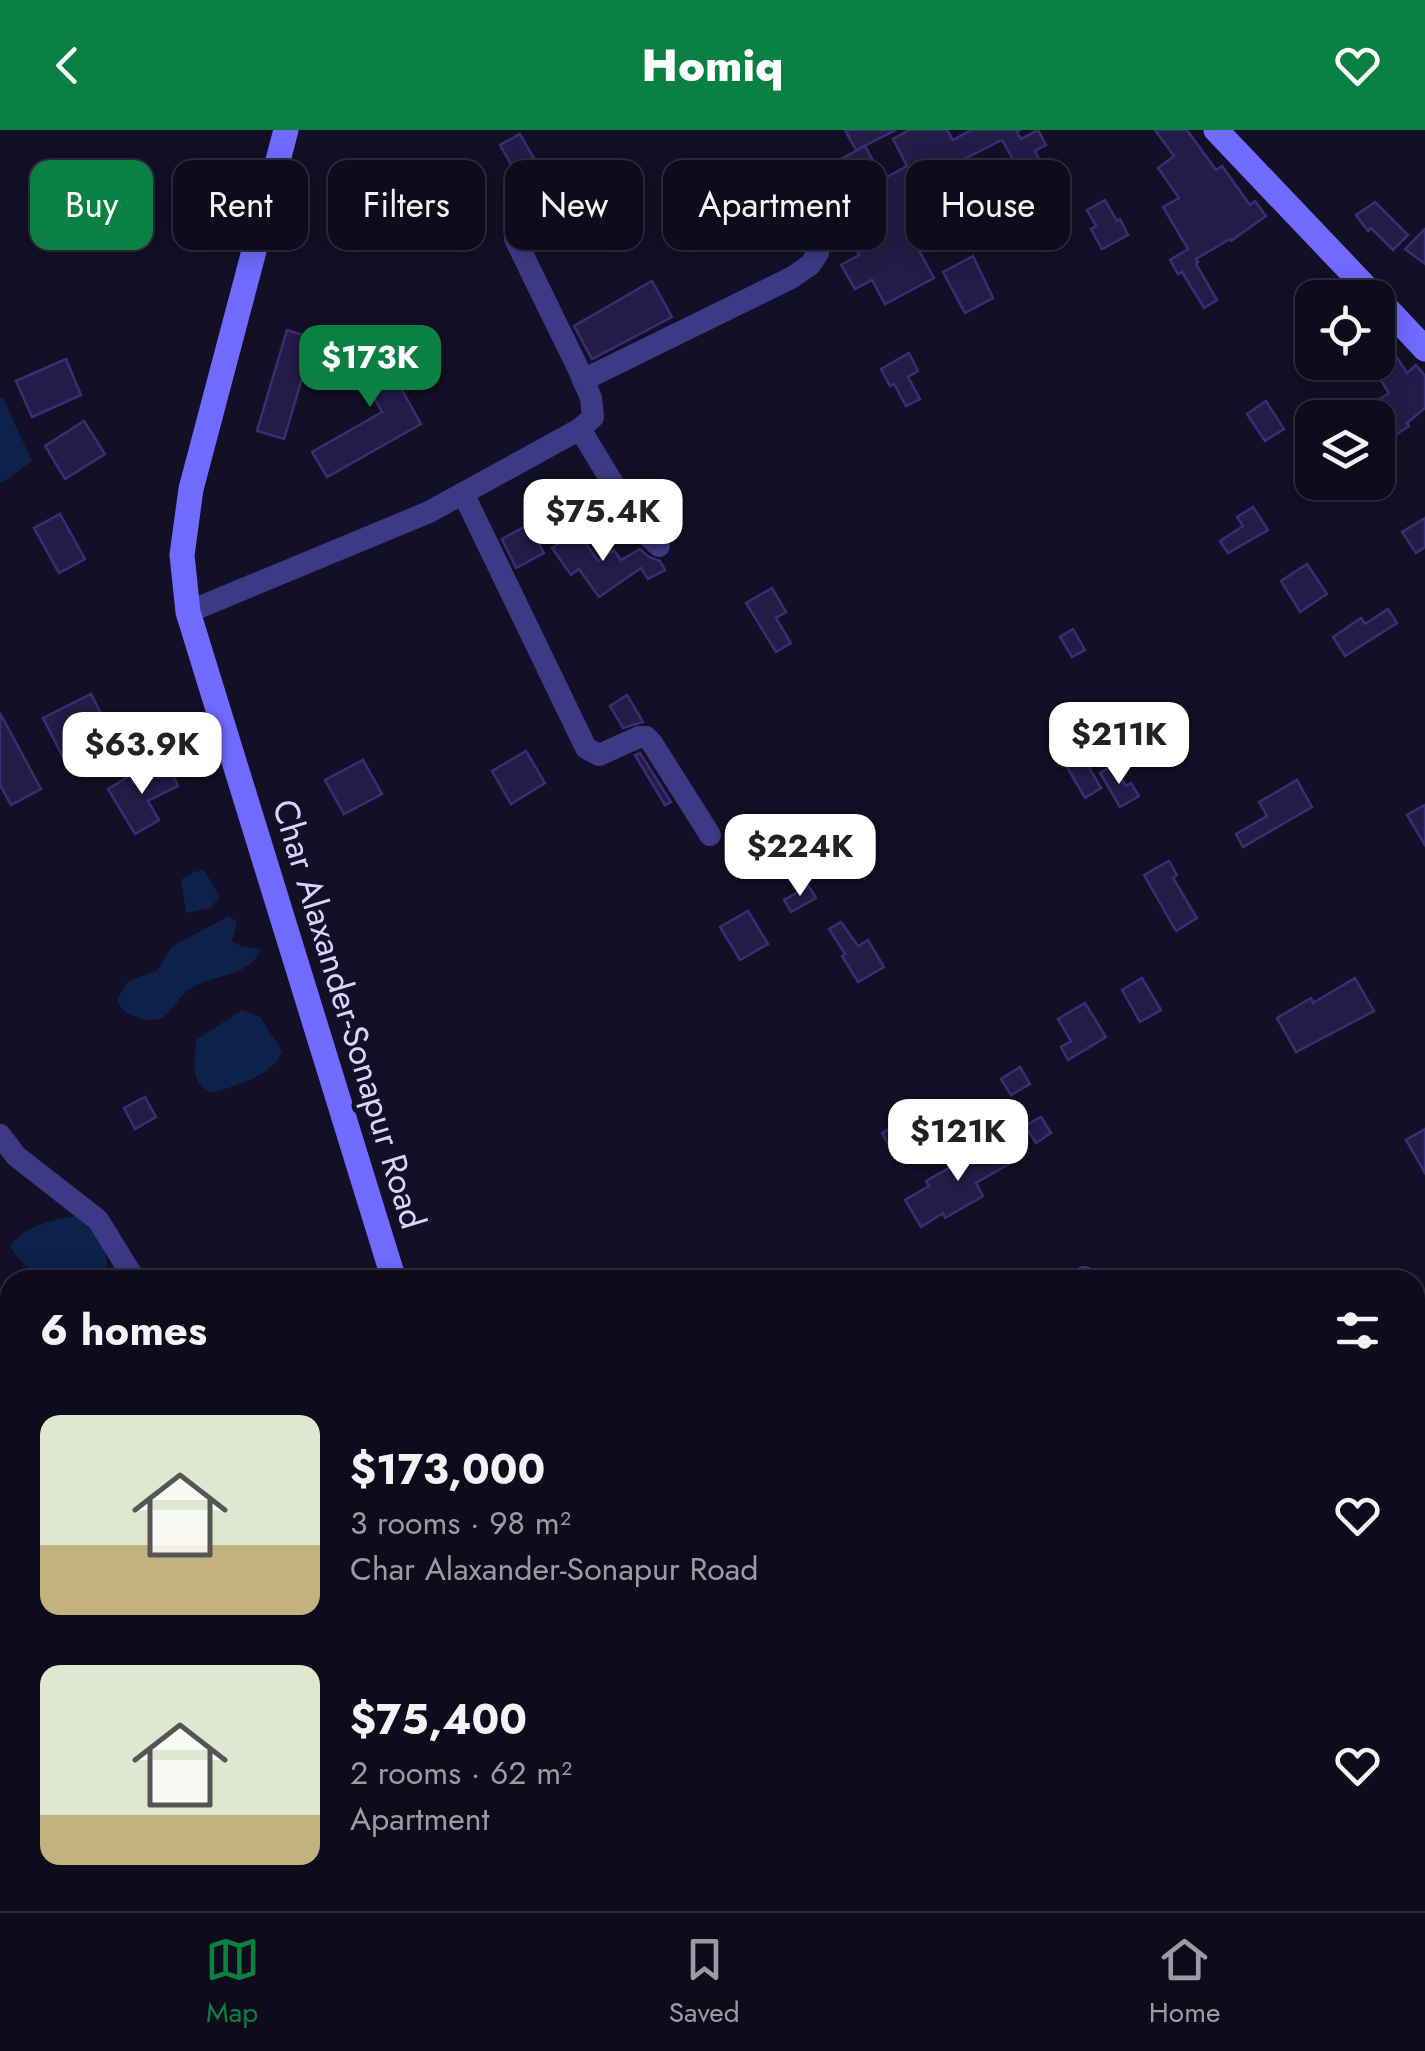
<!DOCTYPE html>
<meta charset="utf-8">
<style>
:root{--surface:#0e0b1c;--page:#1c1929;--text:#f1f3f6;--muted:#9b9ba3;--line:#2e2b3b;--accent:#0b8043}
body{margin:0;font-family:Jost,sans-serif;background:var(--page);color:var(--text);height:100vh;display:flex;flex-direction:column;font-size:38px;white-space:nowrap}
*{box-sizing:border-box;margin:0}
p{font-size:32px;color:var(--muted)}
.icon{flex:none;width:55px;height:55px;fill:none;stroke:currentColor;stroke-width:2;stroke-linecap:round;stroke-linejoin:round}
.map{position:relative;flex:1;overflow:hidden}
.drawer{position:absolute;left:0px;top:1140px;width:1425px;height:642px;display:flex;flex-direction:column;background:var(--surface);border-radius:30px 30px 0 0;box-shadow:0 5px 25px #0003,0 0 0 2px var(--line)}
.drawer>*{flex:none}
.top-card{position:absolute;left:30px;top:30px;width:1365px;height:90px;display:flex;gap:20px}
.tools{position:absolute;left:1295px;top:150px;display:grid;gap:20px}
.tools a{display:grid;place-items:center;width:100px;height:100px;border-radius:20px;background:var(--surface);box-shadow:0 5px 25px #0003,0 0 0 2px var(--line);font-size:50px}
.price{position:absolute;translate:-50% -85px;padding:0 22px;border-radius:20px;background:#fff;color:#222;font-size:32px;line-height:65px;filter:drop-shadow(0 2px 5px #0008)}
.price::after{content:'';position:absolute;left:50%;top:60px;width:30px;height:22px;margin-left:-15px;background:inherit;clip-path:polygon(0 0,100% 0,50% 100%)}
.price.on{background:var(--accent);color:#fff}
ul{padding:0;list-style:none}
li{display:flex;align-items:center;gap:30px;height:250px;padding:0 40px}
li span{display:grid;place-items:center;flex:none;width:280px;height:200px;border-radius:20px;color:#555}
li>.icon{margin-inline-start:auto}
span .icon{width:120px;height:120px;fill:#fffc;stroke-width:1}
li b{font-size:42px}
h2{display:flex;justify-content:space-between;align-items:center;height:120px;padding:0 40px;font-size:42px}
.pill{padding:0 35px;border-radius:20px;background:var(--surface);box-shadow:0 5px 25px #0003,0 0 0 2px var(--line);font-size:35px;line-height:90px}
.pill.on{background:var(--accent);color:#fff}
header{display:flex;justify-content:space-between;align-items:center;height:130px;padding:0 40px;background:var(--accent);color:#fff;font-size:45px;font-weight:800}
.dock{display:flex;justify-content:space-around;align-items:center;height:140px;border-top:2px solid var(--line);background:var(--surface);font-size:28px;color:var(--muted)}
.dock a{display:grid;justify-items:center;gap:5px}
.dock .on{color:var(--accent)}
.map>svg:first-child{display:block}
.water{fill:#0c2248}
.building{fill:#241b47;stroke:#3b2d73;stroke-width:2.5}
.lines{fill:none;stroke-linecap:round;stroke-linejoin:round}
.street{stroke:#3d3a85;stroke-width:22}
.secondary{stroke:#6f6bff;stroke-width:25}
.labels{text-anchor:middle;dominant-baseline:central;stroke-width:10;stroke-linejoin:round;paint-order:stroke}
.street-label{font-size:35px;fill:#d9d4ff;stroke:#130f26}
</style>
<header><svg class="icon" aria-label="back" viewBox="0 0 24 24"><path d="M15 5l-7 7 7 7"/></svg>Homiq<svg class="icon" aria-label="heart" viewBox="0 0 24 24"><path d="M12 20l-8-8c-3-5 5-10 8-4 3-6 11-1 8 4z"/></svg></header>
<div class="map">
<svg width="1425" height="1781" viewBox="0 0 1425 1781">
<rect width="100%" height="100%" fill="#130f26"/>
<!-- water -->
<g class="water">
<path d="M0,267L3,268L32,331L2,353L0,352Z"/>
<path d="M204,740L220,767L210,778L186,783L181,750L193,742Z"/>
<path d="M229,786L237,792L232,811L241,816L261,819C250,846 218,844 195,856C172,867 173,898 140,888C128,885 122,881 117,870L128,851L157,841L172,816Z"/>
<path d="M242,880L260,887L282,921C274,946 235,956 211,963C189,952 195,932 196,910Z"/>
<path d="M81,1085C94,1105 118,1128 101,1150H36L10,1117C26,1093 55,1090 81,1085Z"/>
<path d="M0,1276L10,1281V1353L0,1355Z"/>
</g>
<!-- building -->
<g class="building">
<path d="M845,0H896L856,20Z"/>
<path d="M909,0H947L953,10L971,0H1020L1017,2L1021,9L1038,0L1046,15L1035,21L1060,69L1041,79L1002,10L925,49L949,97L916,115L934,148L885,174L872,150L855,159L841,135L859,125L841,92L838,94L835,87L818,97L795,54L865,16L883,49L907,36L893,9Z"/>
<path d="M1155,0H1187L1216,40L1222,36L1250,75L1255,71L1266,86L1231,111L1230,109L1196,129L1198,132L1196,134L1217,170L1204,178L1182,142L1178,144L1170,130L1188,119L1163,77L1179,68L1158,38L1174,26Z"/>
<path d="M520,4L544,46L524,57L500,15Z"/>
<path d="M1105,70L1117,91L1120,89L1128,105L1102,119L1091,99L1096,96L1087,80Z"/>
<path d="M1375,72L1408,105L1393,120L1371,98L1368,101L1356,85Z"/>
<path d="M1425,99V134L1405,119Z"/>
<path d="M973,126L993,168L965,183L943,142Z"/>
<path d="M652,151L672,187L592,229L574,196Z"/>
<path d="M1378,198L1407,243L1416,235L1425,246V278L1407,293L1409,296L1378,317V288H1351L1389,263L1369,232H1378Z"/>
<path d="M368,199L421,294L327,347L312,322L382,282L343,213Z"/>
<path d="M287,200L314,208L284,309L257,301Z"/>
<path d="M909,223L918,241L908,247L920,269L906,276L894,254L890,256L881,239Z"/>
<path d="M66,229L81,265L32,287L16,251Z"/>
<path d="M1266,271L1284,299L1265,311L1247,284Z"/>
<path d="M84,291L105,324L65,349L45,316Z"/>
<path d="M1253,377L1268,400L1228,423L1220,411L1243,396L1237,387Z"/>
<path d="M60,384L85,429L59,443L34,398Z"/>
<path d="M1425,388V417L1416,423L1402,402Z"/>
<path d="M528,395L544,423L516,438L502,409Z"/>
<path d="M577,401L598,431L614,420L621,430L640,419L649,427L660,431L665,440L648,449L641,438L599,467L579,439L571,445L552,418Z"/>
<path d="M1307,434L1327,464L1300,482L1281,451Z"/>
<path d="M772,458L786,482L776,488L791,513L776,522L746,473Z"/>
<path d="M1388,479L1397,493L1345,526L1333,507L1361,488L1365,494Z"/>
<path d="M1073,499L1085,520L1072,527L1060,507Z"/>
<path d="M91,564L116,612L68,637L43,588Z"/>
<path d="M627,565L643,592L623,598L610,576Z"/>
<path d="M0,583L41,659L11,675L0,655Z"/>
<path d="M526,621L545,653L511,674L492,641Z"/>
<path d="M1080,622L1101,658L1085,668L1064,632Z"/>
<path d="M640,623L671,672L665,675L635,625Z"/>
<path d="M363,630L382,664L344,684L325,650Z"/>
<path d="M168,634L178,656L148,671L159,690L135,704L108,659L133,644L136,651Z"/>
<path d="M1114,635L1126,656L1131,653L1139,666L1120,677L1100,643Z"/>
<path d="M1297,650L1312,677L1243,717L1236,704L1267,686L1259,672Z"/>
<path d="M1425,675V715L1407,685Z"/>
<path d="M1169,731L1177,745L1173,748L1197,788L1176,801L1144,745Z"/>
<path d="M809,756L816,768L791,782L784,770Z"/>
<path d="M748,781L768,814L740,830L720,797Z"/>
<path d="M841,792L858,816L868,810L884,837L858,852L842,826L845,824L829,799Z"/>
<path d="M1142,848L1161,880L1140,892L1122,860Z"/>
<path d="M1355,848L1374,881L1296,922L1277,888L1311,868L1313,873Z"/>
<path d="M1085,873L1106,907L1068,930L1061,917L1071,911L1058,889Z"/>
<path d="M1020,937L1030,954L1011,965L1001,949Z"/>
<path d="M145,967L156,987L135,999L124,978Z"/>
<path d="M1041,987L1051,1003L1036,1013L1025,996Z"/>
<path d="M905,990L918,1012L895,1026L882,1003Z"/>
<path d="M1425,999V1043L1406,1010Z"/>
<path d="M1001,1009L1014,1031L976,1053L983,1066L945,1088L943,1083L921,1097L905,1070L929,1056L926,1051Z"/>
</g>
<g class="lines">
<!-- street -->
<g class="street">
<path d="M583,250L791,148L810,135L818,123"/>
<path d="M580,299L640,398L659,416"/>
<path d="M463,363L586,618L599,625L639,607H646L652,613L710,705"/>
<path d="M188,482L429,382L580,299L593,287L591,268L578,238L515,109"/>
<path d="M0,1005L16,1026L98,1090L135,1150"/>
<path d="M1084,1147L1093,1150"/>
<path d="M1415,1347L1425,1357"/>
<path d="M1415,1506L1425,1501"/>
<path d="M513,1772L518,1781"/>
<path d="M831,1781L852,1772"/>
</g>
<!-- secondary -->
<g class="secondary">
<path d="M286,0L191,359L182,425L188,482L394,1150"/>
<path d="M1216,0L1376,168"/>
<path d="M1378,169L1425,219"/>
<path d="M563,1772L564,1781"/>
</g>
</g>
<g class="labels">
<!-- street labels -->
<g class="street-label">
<text transform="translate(349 884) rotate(73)">Char Alaxander-Sonapur Road</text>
</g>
</g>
</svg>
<div class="tools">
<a><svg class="icon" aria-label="locate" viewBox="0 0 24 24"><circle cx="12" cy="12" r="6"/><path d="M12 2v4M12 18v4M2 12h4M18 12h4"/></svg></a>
<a><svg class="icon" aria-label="layers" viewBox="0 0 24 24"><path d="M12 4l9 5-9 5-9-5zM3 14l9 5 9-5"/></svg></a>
</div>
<b class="price on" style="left:370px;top:280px">$173K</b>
<b class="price" style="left:603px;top:434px">$75.4K</b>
<b class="price" style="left:1119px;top:657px">$211K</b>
<b class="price" style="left:142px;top:667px">$63.9K</b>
<b class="price" style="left:800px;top:769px">$224K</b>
<b class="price" style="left:958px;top:1054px">$121K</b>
<div class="top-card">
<a class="pill on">Buy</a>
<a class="pill">Rent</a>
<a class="pill">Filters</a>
<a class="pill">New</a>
<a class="pill">Apartment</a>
<a class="pill">House</a>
</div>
<section class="drawer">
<h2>6 homes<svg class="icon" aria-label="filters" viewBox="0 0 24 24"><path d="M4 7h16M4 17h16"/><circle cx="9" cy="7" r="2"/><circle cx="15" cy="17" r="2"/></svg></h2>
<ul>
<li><span style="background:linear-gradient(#dfe7d0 65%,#c2b280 0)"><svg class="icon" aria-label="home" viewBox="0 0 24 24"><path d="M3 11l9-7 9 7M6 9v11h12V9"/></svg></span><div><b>$173,000</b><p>3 rooms · 98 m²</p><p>Char Alaxander-Sonapur Road</p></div><svg class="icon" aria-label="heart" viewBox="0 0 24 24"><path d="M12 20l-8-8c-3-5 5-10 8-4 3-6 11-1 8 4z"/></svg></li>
<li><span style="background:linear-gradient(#dfe7d0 75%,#c2b280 0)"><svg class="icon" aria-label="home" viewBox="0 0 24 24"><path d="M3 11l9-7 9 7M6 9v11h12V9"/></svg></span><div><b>$75,400</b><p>2 rooms · 62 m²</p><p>Apartment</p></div><svg class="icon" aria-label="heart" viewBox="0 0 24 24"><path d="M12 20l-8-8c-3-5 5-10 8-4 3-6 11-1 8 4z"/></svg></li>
</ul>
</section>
</div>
<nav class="dock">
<a class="on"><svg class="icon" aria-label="map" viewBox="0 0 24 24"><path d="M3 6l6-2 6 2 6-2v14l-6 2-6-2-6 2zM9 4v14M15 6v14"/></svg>Map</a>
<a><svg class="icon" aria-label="saved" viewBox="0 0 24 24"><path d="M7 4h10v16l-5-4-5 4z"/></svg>Saved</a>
<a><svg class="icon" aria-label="home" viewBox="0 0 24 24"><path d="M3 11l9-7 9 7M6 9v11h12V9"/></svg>Home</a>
</nav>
